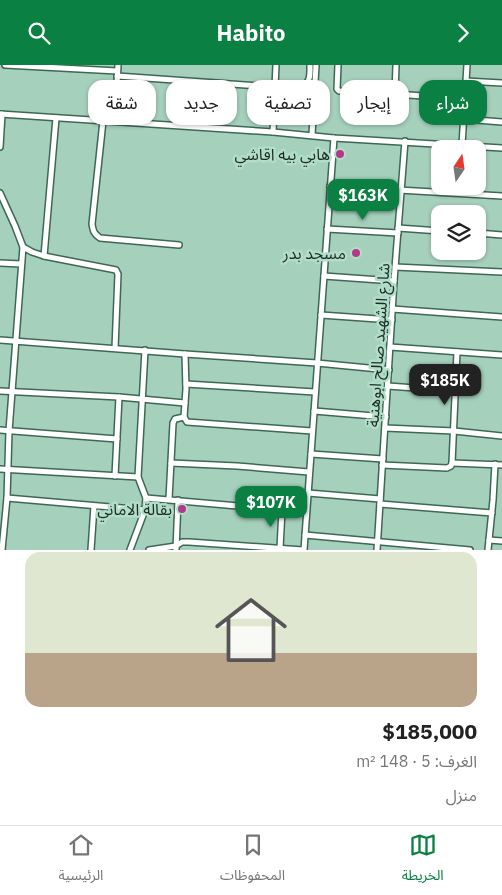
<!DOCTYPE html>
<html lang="ar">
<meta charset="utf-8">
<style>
:root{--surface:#fff;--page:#f6f6f6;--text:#222;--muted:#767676;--line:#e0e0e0;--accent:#0b8043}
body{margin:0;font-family:"IBM Plex Sans","Noto Sans Arabic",sans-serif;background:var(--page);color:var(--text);direction:rtl;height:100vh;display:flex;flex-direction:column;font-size:19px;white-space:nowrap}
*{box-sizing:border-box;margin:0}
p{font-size:16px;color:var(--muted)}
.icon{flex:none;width:28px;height:28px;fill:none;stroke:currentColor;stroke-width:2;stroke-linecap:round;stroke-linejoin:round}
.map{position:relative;height:485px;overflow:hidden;direction:ltr}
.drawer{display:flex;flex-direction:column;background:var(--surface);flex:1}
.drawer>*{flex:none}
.top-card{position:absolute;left:15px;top:15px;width:472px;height:45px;direction:rtl;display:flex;gap:10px}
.needle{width:32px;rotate:13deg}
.buttons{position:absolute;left:431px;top:75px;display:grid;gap:10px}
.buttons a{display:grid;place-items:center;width:55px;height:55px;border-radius:10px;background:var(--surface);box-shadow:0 1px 4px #0004;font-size:25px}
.price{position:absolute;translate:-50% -42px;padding:0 11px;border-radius:10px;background:var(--accent);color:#fff;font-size:16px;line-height:32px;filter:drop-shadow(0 1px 2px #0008)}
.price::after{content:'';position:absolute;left:50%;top:30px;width:15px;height:11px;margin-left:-8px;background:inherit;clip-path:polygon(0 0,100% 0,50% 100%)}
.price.active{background:#222;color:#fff}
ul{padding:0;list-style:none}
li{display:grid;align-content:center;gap:10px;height:265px;padding:0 25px}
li+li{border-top:1px solid var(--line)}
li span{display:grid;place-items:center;height:155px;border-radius:15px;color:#555}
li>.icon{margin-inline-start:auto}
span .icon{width:90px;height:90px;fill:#fffc;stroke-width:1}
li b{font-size:21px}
.pill{padding:0 18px;border-radius:15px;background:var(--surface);box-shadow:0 1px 4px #0004;font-size:18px;line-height:45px}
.pill.active{background:var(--accent);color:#fff}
header{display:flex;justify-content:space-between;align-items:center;height:65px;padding:0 25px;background:var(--accent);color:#fff;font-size:22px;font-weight:700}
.dock{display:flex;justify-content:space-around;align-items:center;height:70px;border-top:1px solid var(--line);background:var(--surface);font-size:14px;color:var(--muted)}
.dock a{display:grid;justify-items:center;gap:2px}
.dock .active{color:var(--accent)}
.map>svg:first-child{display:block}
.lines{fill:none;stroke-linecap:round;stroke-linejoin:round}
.minor-casing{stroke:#3f6756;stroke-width:8}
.minor{stroke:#fff;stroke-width:5}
.poi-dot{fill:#b43888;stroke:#b2ddc9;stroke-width:2}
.labels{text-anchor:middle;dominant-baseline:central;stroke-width:5;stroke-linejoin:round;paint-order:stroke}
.poi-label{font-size:16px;fill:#1c2d26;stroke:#b2ddc9;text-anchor:end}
.street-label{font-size:16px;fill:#1c2d26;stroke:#b2ddc9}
</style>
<header><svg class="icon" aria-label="forward" viewBox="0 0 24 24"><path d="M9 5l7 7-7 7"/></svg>Habito<svg class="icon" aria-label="search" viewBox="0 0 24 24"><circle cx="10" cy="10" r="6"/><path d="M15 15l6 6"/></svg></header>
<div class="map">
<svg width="502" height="485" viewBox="0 0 502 485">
<rect width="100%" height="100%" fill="#a5d0bc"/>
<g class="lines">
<defs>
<g id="minor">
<path d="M5,0L117,6"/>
<path d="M338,0L337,24L339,26L395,29L465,34"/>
<path d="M117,11L275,22L302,21C311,18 310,8 310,0"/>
<path d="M466,16L502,18"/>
<path d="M395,29L396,0"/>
<path d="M0,49L273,67L334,73L502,83"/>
<path d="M464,54L502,57"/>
<path d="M103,56L92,159C93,166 94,169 100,173L179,180"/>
<path d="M115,56L118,0"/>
<path d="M273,67L276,0"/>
<path d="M312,70L316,0"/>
<path d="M462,80L467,0"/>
<path d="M0,82L2,49"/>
<path d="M330,121L502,131"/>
<path d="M0,128L15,161L23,182L9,366L7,433L2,485"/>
<path d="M398,163L440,166"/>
<path d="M327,164L398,168"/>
<path d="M478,168L502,170"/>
<path d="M23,182L32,187L44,191L116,205L118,209L115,283"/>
<path d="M44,191L56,53"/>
<path d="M0,198L21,199"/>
<path d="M395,202L502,207"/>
<path d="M324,211L394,216"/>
<path d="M392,244L502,252"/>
<path d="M321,250L392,255"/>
<path d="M0,275L185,289L317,298L389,305"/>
<path d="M390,282L502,290"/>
<path d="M185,289L186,324L184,352L187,357L312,366"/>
<path d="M186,319L315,327"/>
<path d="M388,321L456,326"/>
<path d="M0,326L119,332L185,338"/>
<path d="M314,346L386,352"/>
<path d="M385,363L454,366L502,371"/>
<path d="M0,365L117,374"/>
<path d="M311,389L383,394"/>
<path d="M171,398L237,401L309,407"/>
<path d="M452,398L502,400"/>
<path d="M382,400L447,403L451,401L452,398L457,287"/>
<path d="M0,404L138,412"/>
<path d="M115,411L119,332"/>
<path d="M308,428L380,434"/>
<path d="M7,433L145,445"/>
<path d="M146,433L306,447"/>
<path d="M169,434L173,358L175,354L184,352"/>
<path d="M380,439L492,448"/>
<path d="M305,470L470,485"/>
<path d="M489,475L502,476"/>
<path d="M280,483L282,445"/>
<path d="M91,485L94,441"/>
<path d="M130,485L145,445L146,433L138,412L145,285"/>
<path d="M149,485L176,481L182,477H189L303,485"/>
<path d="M176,485L178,435"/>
<path d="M304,485L334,73"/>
<path d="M377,485L394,216L405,76"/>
<path d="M488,485L493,435L495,399"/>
</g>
</defs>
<!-- minor casing -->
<use href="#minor" class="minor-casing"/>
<!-- minor -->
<use href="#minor" class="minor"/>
</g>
<!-- markers -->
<g class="poi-dot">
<circle cx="340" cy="89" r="5"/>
<circle cx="356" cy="188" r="5"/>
<circle cx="182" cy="444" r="5"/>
</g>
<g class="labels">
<!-- poi labels -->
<g class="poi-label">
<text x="330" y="89">هابي بيه اقاشي</text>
<text x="346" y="188">مسجد بدر</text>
<text x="172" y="444">بقالة الاماني</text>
</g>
<!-- street labels -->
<g class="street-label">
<text transform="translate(378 280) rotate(-86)">شارع الشهيد صالح ابوهنية</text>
</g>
</g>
</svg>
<div class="buttons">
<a><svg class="needle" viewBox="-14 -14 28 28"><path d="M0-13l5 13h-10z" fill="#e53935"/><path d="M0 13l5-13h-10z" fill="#767676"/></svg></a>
<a><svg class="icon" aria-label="layers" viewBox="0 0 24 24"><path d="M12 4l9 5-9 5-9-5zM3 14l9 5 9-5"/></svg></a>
</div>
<b class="price" style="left:363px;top:156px">$163K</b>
<b class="price active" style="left:445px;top:341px">$185K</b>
<b class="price" style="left:271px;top:463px">$107K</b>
<div class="top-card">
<a class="pill active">شراء</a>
<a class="pill">إيجار</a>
<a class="pill">تصفية</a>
<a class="pill">جديد</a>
<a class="pill">شقة</a>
</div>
</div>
<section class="drawer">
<ul>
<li><span style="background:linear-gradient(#dfe7d0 65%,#b9a48a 0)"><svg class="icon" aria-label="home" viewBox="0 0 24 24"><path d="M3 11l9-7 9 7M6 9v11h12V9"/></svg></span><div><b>$185,000</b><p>الغرف: 5 · 148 m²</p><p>منزل</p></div></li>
</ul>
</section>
<nav class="dock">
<a class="active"><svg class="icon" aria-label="map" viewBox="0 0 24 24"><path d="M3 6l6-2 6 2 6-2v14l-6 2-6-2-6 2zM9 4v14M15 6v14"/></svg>الخريطة</a>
<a><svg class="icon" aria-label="saved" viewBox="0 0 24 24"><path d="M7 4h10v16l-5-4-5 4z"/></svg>المحفوظات</a>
<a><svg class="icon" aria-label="home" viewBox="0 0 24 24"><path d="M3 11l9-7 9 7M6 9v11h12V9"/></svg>الرئيسية</a>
</nav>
